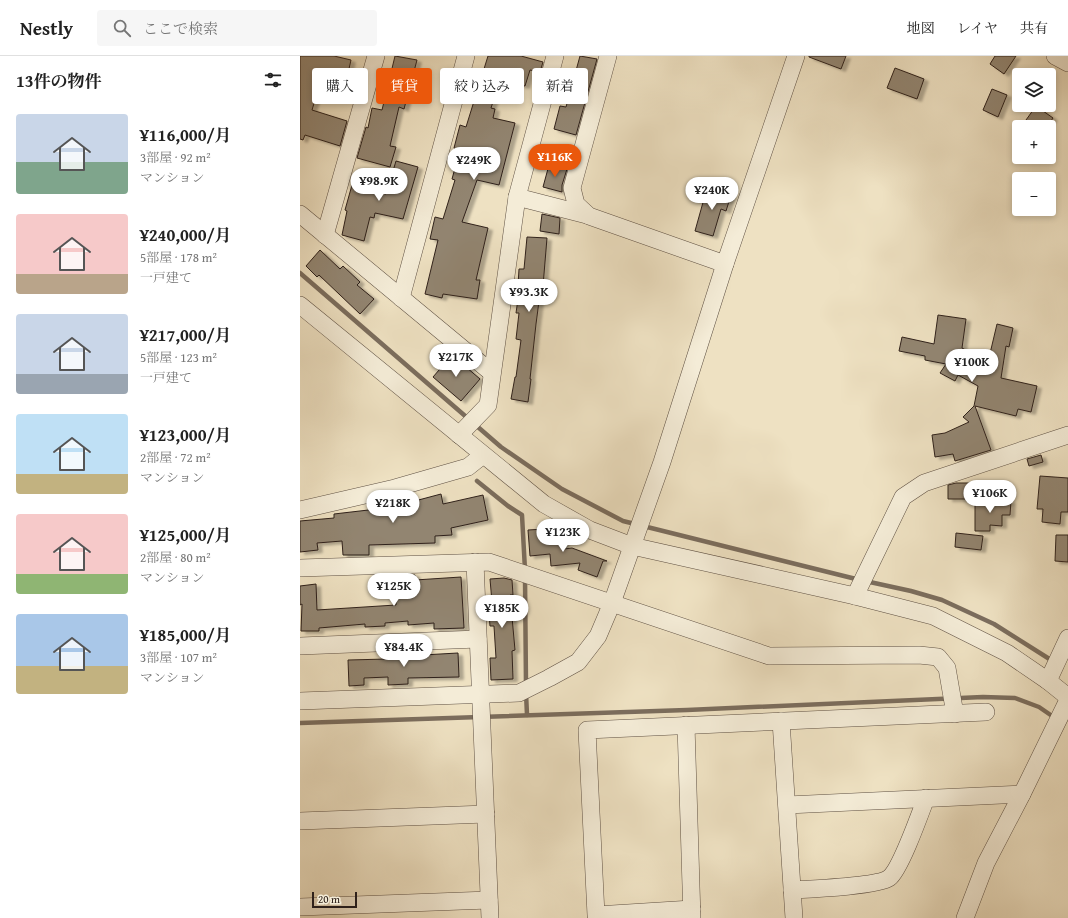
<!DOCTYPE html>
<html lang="ja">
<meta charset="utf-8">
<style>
:root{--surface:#fff;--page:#f6f6f6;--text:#222;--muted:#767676;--line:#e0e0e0;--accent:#ea580c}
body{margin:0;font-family:"Gentium Book Plus","Noto Serif JP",serif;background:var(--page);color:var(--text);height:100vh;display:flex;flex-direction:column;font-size:15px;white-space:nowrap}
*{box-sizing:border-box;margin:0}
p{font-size:13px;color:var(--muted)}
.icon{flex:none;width:22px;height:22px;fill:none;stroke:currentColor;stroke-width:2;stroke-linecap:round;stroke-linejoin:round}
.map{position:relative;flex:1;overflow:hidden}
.details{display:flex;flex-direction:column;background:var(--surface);width:300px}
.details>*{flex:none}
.hud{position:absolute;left:12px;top:12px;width:380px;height:36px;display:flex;gap:8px}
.fabs{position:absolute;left:712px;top:12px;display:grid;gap:8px}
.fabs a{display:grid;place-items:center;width:44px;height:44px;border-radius:4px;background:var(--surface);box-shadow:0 2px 6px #0003;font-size:20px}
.scale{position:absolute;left:12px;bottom:10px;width:45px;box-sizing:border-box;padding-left:4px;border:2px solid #2f211a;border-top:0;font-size:11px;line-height:14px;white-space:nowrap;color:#2f211a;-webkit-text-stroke:3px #f4ecd7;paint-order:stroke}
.price{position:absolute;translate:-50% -34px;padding:0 9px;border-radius:14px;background:#fff;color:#222;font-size:13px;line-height:26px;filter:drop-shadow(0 1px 2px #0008)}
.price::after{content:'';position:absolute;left:50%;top:24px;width:12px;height:9px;margin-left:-6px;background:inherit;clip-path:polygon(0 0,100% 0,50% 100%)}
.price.selected{background:var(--accent);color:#fff}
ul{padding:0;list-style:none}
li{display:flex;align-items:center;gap:12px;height:100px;padding:0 16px}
li span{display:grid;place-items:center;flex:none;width:112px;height:80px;border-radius:4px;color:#555}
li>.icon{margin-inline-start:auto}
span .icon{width:48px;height:48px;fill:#fffc;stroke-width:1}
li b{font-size:17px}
h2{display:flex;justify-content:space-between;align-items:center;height:48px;padding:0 16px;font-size:17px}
.pill{padding:0 14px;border-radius:4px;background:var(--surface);box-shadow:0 2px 6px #0003;font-size:14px;line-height:36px}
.pill.selected{background:var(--accent);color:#fff}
header{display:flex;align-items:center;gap:24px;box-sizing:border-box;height:56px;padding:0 20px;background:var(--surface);border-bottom:1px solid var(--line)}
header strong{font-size:19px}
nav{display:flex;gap:22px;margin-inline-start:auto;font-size:14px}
.search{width:280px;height:36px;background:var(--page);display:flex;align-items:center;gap:10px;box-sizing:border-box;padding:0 14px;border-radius:4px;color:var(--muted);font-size:15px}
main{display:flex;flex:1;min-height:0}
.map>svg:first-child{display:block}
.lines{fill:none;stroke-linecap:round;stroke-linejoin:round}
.stream{stroke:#7b6d5d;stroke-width:4.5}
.building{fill:#928571;stroke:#2f211a;filter:url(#shadow)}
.minor-casing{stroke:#5f5144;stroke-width:18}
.minor{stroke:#f4ecd7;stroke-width:17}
</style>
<header>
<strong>Nestly</strong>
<div class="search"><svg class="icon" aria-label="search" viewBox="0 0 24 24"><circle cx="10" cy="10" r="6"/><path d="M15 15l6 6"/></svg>ここで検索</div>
<nav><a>地図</a><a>レイヤ</a><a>共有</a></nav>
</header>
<main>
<section class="details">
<h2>13件の物件<svg class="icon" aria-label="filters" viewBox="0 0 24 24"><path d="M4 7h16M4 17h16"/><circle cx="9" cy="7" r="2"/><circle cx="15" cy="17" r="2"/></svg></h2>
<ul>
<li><span style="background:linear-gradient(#c9d6e8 60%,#7fa58c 0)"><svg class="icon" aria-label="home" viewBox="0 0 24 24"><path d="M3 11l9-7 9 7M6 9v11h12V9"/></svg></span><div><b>¥116,000/月</b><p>3部屋 · 92 m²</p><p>マンション</p></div></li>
<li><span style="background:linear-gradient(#f6c9c9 75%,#b9a48a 0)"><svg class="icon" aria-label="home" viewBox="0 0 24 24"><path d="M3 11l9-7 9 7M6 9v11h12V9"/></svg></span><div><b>¥240,000/月</b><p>5部屋 · 178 m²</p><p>一戸建て</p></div></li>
<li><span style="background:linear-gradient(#c9d6e8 75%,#9aa5b1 0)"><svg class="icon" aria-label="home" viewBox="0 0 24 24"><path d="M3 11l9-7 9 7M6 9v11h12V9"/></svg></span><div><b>¥217,000/月</b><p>5部屋 · 123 m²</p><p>一戸建て</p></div></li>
<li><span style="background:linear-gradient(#bfe0f5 75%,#c2b280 0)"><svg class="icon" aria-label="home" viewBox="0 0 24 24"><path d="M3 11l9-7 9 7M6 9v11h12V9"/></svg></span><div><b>¥123,000/月</b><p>2部屋 · 72 m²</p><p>マンション</p></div></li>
<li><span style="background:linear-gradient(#f6c9c9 75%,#8fb573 0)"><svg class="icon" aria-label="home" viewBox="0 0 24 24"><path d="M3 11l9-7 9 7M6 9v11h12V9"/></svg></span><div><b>¥125,000/月</b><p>2部屋 · 80 m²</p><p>マンション</p></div></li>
<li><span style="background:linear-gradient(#a9c7e8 65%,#c2b280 0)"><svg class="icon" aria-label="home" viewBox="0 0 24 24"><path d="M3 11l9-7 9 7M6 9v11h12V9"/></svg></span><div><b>¥185,000/月</b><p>3部屋 · 107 m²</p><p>マンション</p></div></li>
</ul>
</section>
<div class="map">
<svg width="768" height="862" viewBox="0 0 768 862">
<defs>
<filter id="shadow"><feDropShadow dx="4.5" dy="2.5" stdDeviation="1" flood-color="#0004"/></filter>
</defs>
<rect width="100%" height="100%" fill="#eee1c2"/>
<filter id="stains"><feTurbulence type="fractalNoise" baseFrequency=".005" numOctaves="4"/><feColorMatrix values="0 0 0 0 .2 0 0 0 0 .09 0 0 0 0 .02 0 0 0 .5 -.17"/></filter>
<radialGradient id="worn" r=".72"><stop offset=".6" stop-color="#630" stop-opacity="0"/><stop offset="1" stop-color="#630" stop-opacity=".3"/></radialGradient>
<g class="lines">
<!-- stream -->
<g class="stream">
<path d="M0,217L201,391L262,433L323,465L556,523L611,535L642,544L694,568L751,604"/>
<path d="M177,425L208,450L222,459L225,514"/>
<path d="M225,521L226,630"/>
<path d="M226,637L227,659"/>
<path d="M0,667L387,654L683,641L715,642L739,651L755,662"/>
</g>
</g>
<!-- building -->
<g class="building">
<path d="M0,0H34L51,4L46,26L22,21L12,54L47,65L40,90L5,79L3,84L0,83Z"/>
<path d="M95,0L117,4L104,53L99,51L90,90L96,91L90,111L57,102L66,71L68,72L72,52L82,54Z"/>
<path d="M188,0H221L243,6L240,16L230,14L225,30L200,24L191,52L195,53L193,62L215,67L199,129L177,124L162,166L188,172L176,224H180L177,243L143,238L142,242L125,238L138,184L130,183L135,161L143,163L155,124L152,123L160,94L154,92L160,69L166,71Z"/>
<path d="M280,0L297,3L276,79L254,73L260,50L266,51Z"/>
<path d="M509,0H546L541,13L509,1Z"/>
<path d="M695,0H716L704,18L690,8Z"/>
<path d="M595,12L624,23L617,43L587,32Z"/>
<path d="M692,33L707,39L698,61L683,54Z"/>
<path d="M736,50L753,62L747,71H721Z"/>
<path d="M96,105L118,111L103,163L75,157L74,162L70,161L64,185L42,179L47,155L45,154L52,129L86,138Z"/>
<path d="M249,109L267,113L262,129V136L243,131Z"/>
<path d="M407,132L431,139L426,155L421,153L413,180L395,175Z"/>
<path d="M242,158L260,162L259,178L240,175Z"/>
<path d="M227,181L247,182L243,230H241L236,268L230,323H231L228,346L211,343L215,321H216L221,284L216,283L219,257H216L220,229H218L219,213H224Z"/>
<path d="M20,194L40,213L43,210L60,226L57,229L74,243L60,258L19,219L17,221L6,210Z"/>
<path d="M638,259L666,263L662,292L688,306L697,268L713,272L709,291L706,290L701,322L737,330L731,356L718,353L716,360L675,350L691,394L655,405L653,398L635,401L632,379L645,377L669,366L663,361L674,350L678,330L658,319L655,325L640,317L646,308L625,304V300L599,295L602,281L634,288Z"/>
<path d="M152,299L180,323L161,345L133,321Z"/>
<path d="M741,399L743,406L729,410L727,403Z"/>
<path d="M740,420L768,422V456H761L760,468L742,466L743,453H737Z"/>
<path d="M656,427H672V443H648V429Z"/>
<path d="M141,438L143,448L183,439L188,464L151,472L152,479L135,480V487L69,489V499H43L42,485L17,487L18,494L0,496V465L34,462V458L77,453L76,449L110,441L111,446Z"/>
<path d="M675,445H711L710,459H702V470L690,469V475H675Z"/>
<path d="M245,473V486L264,485V493L272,492L307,505H303L297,521L278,514L280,507L251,510L250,498L230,500L228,474Z"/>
<path d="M656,477L683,480L681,494L655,491Z"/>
<path d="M756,479H768V506L755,505Z"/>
<path d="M96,519H115V524L161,521L164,572L134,573V567L108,569V565L85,567V570L65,571V568L19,572V575H1L2,548L0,549V530L16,528L17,554L96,549Z"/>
<path d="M204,522L212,524L213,539H210L215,594L212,595L213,623L191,624L190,602H196L194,570H190L189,558H193L190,523Z"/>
<path d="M158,597L159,621L108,622V628L88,629V621L64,622V629L49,630L48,604L87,603V601Z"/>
</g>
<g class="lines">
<defs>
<g id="minor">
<path d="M308,0L272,132L276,148L289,160L425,208"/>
<path d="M755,0L768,7"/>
<path d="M217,141L287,159"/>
<path d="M0,158L192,317"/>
<path d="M25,179L76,0"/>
<path d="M101,242L166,0"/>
<path d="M0,249L244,448L290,474L332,490L555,540L633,560L707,597L748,625L768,641"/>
<path d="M159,379L188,349L217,141L255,0"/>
<path d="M0,454L95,432L168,411L183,399"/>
<path d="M175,506L190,862"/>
<path d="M0,512L189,506L469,600L619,599L638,601L647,612L655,658"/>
<path d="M555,540L603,441L624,427L768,379"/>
<path d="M0,590L178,583"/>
<path d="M748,625L768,582"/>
<path d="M0,645L219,637L249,622L278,606L298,580L312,547L362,406L425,208L496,0"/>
<path d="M481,665L494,862"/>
<path d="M386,669L392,862"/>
<path d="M487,749L722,738"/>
<path d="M0,765L186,758"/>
<path d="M492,834C510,833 578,830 589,822C600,814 620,758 626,742"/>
<path d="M0,851L189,844"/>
<path d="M392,853L296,859L287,674L686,656"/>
<path d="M665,862L686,807L722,738L768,644"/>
</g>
</defs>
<!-- minor casing -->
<use href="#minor" class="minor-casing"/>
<!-- minor -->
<use href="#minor" class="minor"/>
</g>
<rect width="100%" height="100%" filter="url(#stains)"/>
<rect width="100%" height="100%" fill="url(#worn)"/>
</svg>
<div class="fabs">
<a><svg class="icon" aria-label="layers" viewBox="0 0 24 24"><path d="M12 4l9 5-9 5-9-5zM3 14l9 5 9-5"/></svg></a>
<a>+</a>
<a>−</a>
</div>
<div class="scale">20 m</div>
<b class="price selected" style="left:255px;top:122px">¥116K</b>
<b class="price" style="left:174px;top:125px">¥249K</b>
<b class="price" style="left:79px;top:146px">¥98.9K</b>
<b class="price" style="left:412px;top:155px">¥240K</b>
<b class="price" style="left:229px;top:257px">¥93.3K</b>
<b class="price" style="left:156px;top:322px">¥217K</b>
<b class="price" style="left:672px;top:327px">¥100K</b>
<b class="price" style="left:690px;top:458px">¥106K</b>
<b class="price" style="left:93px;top:468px">¥218K</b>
<b class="price" style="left:263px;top:497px">¥123K</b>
<b class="price" style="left:94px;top:551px">¥125K</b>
<b class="price" style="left:202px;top:573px">¥185K</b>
<b class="price" style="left:104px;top:612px">¥84.4K</b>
<div class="hud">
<a class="pill">購入</a>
<a class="pill selected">賃貸</a>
<a class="pill">絞り込み</a>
<a class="pill">新着</a>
</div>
</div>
</main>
